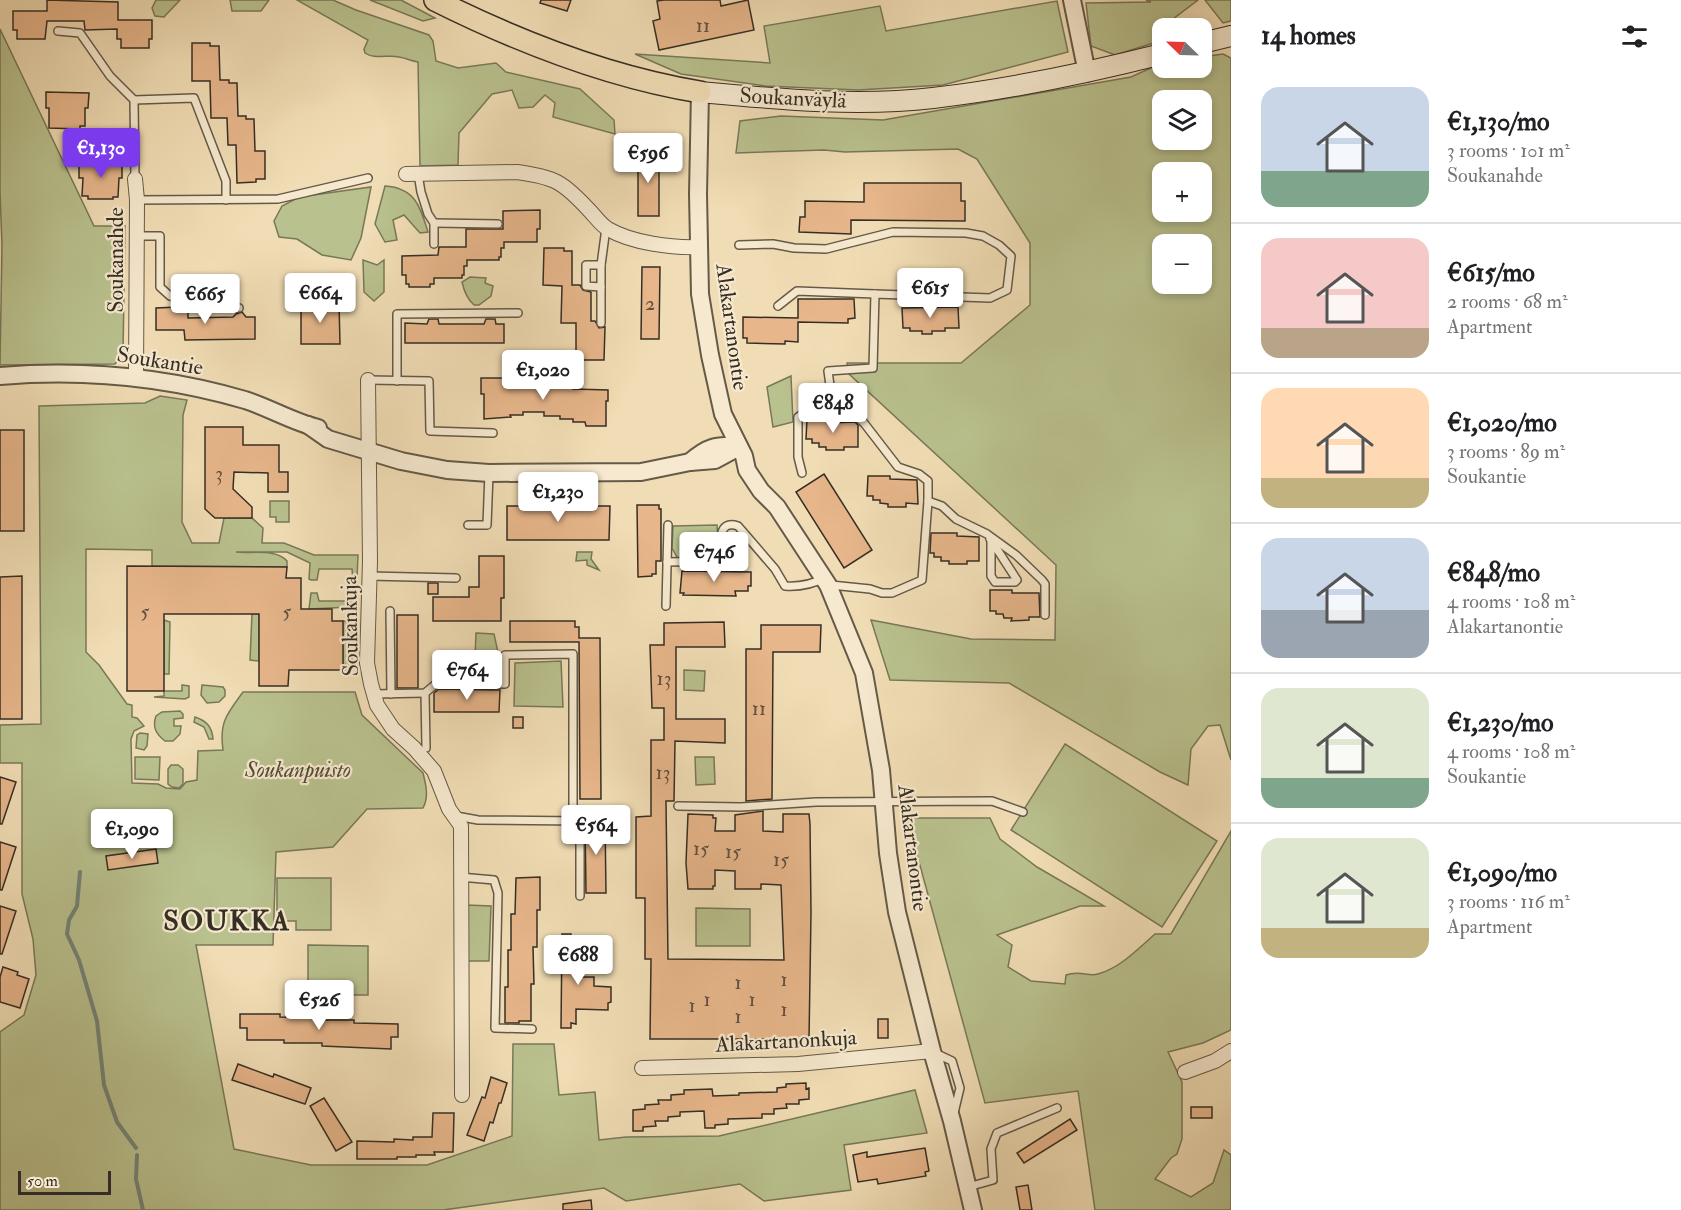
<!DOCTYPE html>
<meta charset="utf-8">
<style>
:root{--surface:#fff;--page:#f6f6f6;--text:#202124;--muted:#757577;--line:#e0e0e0;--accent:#7c3aed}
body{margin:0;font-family:"IM FELL Double Pica",serif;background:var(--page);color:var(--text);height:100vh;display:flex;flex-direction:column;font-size:22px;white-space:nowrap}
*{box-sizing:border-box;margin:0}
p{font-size:20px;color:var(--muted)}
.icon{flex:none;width:33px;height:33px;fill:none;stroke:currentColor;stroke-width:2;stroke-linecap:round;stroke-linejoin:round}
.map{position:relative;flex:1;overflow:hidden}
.side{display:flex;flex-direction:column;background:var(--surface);width:450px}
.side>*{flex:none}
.needle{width:39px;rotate:293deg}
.fabs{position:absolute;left:1152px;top:18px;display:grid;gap:12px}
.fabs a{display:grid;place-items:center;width:60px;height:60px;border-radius:12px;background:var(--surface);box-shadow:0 3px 9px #0003;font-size:30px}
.scale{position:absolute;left:18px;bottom:15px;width:93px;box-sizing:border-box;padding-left:6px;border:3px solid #362e24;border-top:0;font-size:16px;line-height:21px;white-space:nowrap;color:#362e24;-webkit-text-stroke:4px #f6e9cf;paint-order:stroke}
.price{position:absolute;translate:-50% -51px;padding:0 14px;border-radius:6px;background:#fff;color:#222;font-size:20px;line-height:39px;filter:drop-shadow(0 2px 3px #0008)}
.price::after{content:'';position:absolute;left:50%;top:36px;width:18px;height:14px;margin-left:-9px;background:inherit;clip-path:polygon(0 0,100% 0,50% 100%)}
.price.active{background:var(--accent);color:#fff}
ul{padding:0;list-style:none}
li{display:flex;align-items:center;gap:18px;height:150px;padding:0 30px}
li+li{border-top:2px solid var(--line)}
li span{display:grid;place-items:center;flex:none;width:168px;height:120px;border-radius:18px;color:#555}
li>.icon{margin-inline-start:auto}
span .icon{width:72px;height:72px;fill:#fffc;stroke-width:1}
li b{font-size:26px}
h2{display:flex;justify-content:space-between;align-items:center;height:72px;padding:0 30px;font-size:26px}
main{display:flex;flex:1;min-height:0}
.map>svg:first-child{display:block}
.green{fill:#b9c18e;stroke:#787859;stroke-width:1.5;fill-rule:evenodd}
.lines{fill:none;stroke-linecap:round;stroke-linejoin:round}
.stream{stroke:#738379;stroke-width:4}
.building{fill:#e7b68b;stroke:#362e24;stroke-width:1.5}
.service-casing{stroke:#655a48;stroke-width:10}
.minor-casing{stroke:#655a48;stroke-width:16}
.tertiary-casing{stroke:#655a48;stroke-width:20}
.secondary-casing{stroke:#362e24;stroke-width:22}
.primary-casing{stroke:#362e24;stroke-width:24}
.service{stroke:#f6e9cf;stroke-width:7}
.minor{stroke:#f6e9cf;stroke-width:14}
.tertiary{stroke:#f6e9cf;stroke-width:16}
.secondary{stroke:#f6e9cf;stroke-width:20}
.primary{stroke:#f1ddb5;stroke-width:21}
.labels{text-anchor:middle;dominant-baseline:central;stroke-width:4.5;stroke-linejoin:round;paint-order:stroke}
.number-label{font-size:20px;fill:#62503e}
.street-label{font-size:22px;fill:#362e24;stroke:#f6e9cf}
.park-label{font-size:22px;font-style:italic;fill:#504b39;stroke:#f6e9cf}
.district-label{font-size:28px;font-weight:bold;letter-spacing:1.5px;fill:#362e24;stroke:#f6e9cf}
</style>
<main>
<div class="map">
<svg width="1231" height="1210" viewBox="0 0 1231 1210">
<rect width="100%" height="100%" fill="#f1ddb5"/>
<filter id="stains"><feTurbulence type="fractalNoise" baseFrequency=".00333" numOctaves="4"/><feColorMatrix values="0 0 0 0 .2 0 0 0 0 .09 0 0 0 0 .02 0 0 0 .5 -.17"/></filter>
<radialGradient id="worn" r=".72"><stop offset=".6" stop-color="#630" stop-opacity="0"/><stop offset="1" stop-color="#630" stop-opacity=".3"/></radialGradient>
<!-- green -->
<g class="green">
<path d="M156,0H180L164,17L155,16L152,8Z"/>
<path d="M230,0H269L261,11H232Z"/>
<path d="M297,0H333L356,10L429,35L433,41L436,61L458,68L496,63L506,72L580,89L614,120L615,134L553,117L555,103L545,95L533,107L519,108L512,90L492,94L459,133L458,165L420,166L418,62C411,61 406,58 399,57C388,54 375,60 365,53L364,49L368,40Z"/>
<path d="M370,0H401L435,18L423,21Z"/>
<path d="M1146,0H1198L1156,32L1160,41L1115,55L1091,46L1086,3L1151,2Z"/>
<path d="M1205,0H1231V21L1223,23Z"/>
<path d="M1057,1L1068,52L943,85L858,90L765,86L681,74L635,54L770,63L764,26L880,6L886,31Z"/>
<path d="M0,29L94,226H125L123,353L115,364L0,365L2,245L0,193Z"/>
<path d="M1223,54L1231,58V760L1220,725L1208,726L1191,749L1188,785L1160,772L1009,683L890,680L871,620L971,639L1055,640L1056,565L849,374L847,363H961L1030,305V243L977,159L958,149L845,152L824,150L736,153L740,121L781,116L883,120L1131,77L1162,63V68H1202V57ZM1162,100H1202V140H1162ZM1162,172H1202V212H1162ZM1162,244H1202V284H1162Z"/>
<path d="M385,186C415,188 420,206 428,232L420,233L404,215L393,220L397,240L385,242L375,224Z"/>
<path d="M371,187L361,238L351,260L322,255L297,239L279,237L274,221L282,206L299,197Z"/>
<path d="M363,260L377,265L384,260V292L374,301L364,292Z"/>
<path d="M470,277L486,278L485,283L493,286L491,296L479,305H474C467,299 464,291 462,282Z"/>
<path d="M791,376L793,422L773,427L767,387Z"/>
<path d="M160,396L187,400L183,415L182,522L192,543H219L224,518H252L263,528L262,543H284L314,555H358L357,578L355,581L353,580L352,569H319L317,580H311L309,579L310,563L287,552H236C251,554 276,548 287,561V567L152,566V550L86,549V652L99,665L127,704L132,705V717L137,718L144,726L134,731L131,739L132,783L158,784L166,788L180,789L186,782L197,780L198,751L223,750C219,722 227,714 243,692H355L362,715L423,773C426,785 429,797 423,808L367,809L333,847L276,852L273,945H196L234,1149L311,1165H427L512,1136L513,1044H554L559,1095L595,1092L599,1140L626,1137L719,1136L915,1090L927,1133L844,1145L851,1190L764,1201L740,1184L626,1201L604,1188L443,1210H0V1032L24,1015L36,975L33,939L22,894V763H0V725L41,724L39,406L145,403Z"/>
<path d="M270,501H289V522H276V517H270Z"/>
<path d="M717,525L719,554L714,559H678L672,548L673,526Z"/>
<path d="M577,552H592L591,559L599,570L587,565V560L576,561Z"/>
<path d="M354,592L356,594V598L351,607L309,609L311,593H317L319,601H352Z"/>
<path d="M252,614H259V661L250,660Z"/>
<path d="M164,620L170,622L169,674H164Z"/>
<path d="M343,621L352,622V670H343Z"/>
<path d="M476,633L494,634L499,657H475Z"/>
<path d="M561,661L563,707L514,706L515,663Z"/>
<path d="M684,670L705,671L704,691L684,690Z"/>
<path d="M182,685L189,686V697L185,699L154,697L164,696V691H182Z"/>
<path d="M202,685L223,687L225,690V696L219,702L207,703L201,695Z"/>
<path d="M180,711L183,714V718L174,719V726H181L180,734L173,741H165C156,734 152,727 156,716L162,712Z"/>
<path d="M195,717C207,721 212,727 213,739H209L204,727L194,722Z"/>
<path d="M140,733L148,734L147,746L144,750L136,748L137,735Z"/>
<path d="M1065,744L1217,841L1162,927L1011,830Z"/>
<path d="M135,757H160L159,780L135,779Z"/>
<path d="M695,757H714L715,784L696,785Z"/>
<path d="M171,765H178L183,769V784L179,788L172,787L168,784V769Z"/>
<path d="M907,818H990L1000,839L1037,867L1104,906H1080L997,935L1012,945L1008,967L1031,981L1065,984L1066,975C1080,970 1088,977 1098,974C1120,968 1138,949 1155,934H1171L1231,831V1030L1203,1043L1168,1052L1182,1082V1139L1177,1154L1171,1158L1155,1179L1191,1197L1213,1183L1224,1150L1231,1155V1210H1095L1078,1091L985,1103Z"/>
<path d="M277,878H331V930H296V921H277Z"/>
<path d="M466,905L491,906L489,961H465Z"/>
<path d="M696,908L750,909V946H696Z"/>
<path d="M308,945L368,946V995H308Z"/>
</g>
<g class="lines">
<!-- stream -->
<g class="stream">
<path d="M80,872L77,906L69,920L67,934L79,960L97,1021L104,1085L117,1122L136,1148"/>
<path d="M137,1155L136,1179L143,1210"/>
</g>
</g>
<!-- building -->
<g class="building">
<path d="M47,0L118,2V20H152V39H149V48H121V39H117V29L85,30L84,21H47L45,39H17V30H13V11H47Z"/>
<path d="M541,0H571L567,11L540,3Z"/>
<path d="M664,0H720L721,6L748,0L754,30L659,50L653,21L660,19L657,1Z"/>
<path d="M192,43H210V46H219L220,80H229V83H237L238,116H246V119H254L255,151H265V179H256V182L237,183L236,145H228L227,118H211L210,81H192Z"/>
<path d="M46,92L89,93L88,108H85V126H80V129L49,128V108H46Z"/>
<rect x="638" y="151" width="21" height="65"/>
<path d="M79,162H122V178H119L118,197H113V199H88V196H82L83,178H79Z"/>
<path d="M864,183H961V201H965V221L851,220V234L799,232L800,217H805V201L864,202Z"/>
<path d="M540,210V229H537V242H504V248H501V257H499V260H467V266H464V275H462V278H434V284H430V287H409V284H406V275H402V256L438,255L439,247H466V229H503V211Z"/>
<path d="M544,248H564V251H572V285H580L583,290L591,292V321H595L599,328L605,327L604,360H576V323H561L562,286L543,285Z"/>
<path d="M642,267H660L659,339H641Z"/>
<path d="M798,299H854L855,318L848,319V323L798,322V342L785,341V344L747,343V338H743V317L798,318Z"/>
<path d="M301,303H339L340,344H301Z"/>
<path d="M180,304L188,305V318L233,317L236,314L242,312L246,317H255V339L185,340L184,330H156V308L178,307Z"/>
<path d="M958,307L959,328H945V331H932V334H922V331H910V328H903L902,308Z"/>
<path d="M429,319H438L439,324H484L486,319H495L496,324H504V343H405V323L427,324Z"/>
<path d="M481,378H508V380H520V382H536V384L573,387V389L608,390V401H606V426H586L585,422H573V419H560V416H544V412H523V415H510L511,417L484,419V394H481Z"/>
<path d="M807,419H828V423L855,422L858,425V447H844V450H826V447H819V443H812V439H806Z"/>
<path d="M205,427H243V445H279V472H288V492H268V473L234,472L233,489L252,507V518H215L205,509Z"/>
<rect x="0" y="430" width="24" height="101"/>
<path d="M824,474L872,550L844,568L796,492Z"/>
<path d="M868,476H890V479L917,480L918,504L906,503V507H888V504L880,503V500H873V496H867Z"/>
<path d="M637,505H659V509H661V561H656V574H652V576L638,577Z"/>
<path d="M507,506H610L609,540H507Z"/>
<path d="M931,533H957V536L979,537V561H967V564H949V561H941V557H934V553H930Z"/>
<path d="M479,556H504V598H501V621H433V597H469V587H479Z"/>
<path d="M127,566L287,567L286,578H301V609H332V621H343V670H289L288,686H259V614H164V691H127Z"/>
<path d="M682,571L751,572V586H748V591H735L736,596L683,595L684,593H680Z"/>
<path d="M22,576V719H0V577Z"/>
<rect x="428" y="583" width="10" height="11"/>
<path d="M990,590H1012V593H1039L1040,617H1029V620L1011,621L1012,618H1004L1003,614H996V611H990Z"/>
<rect x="397" y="615" width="21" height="73"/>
<path d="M510,621H575V627H579V638H600L601,799H580L579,642H510Z"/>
<path d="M724,622L725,647H676V719H725V743L675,741L674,801H666L668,959L784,960L781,885L761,884V889H735V871L715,870V886H713V889H688L686,863L688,814L713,815V818H716L715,831H735V815L763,811V831L783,832V814H809L810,824L811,913L809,1039H650L651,959H645V898H636V817L651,816V740H664V708H652L650,645H664V623Z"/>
<path d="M761,625H821L820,652H773L772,799L746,801V649H761Z"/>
<path d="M439,689L500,690L499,712H434V693Z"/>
<rect x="513" y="717" width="10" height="11"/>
<path d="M0,777L16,782L2,824H0Z"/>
<path d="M585,819H605L606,893H586Z"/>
<path d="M0,842L16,847L2,890H0Z"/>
<path d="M156,849L158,863L108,870L106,856Z"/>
<path d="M540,877V910H537V947H533L534,984H531V1021H519V1023H505V987H508V950H511V914H515L516,878Z"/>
<path d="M0,906L16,911L2,954H0Z"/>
<path d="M562,934H571V939H576L575,955H583V977H594V986L611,987V1002L608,1003V1010L576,1009V1024L571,1023V1028H561Z"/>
<path d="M3,967L18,972L17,975L29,979L20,1008L0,1002V977Z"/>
<path d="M240,1014H280V1017L317,1018V1020H354V1023L398,1024V1037H391V1049L322,1046V1043H284V1040H247V1028H240Z"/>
<rect x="878" y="1019" width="10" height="19"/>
<path d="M238,1064L273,1077L274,1074L311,1088L305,1104L232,1080Z"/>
<path d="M491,1077L507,1083L501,1103H499L493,1123L490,1122L484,1141L467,1135L482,1097L485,1098Z"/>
<path d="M806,1083V1089L809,1088V1099L799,1100V1104H786L787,1108L774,1109V1114H762V1118L728,1119V1124L715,1125V1128H705L704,1111L680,1112V1116L668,1117V1121H655L656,1126L643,1127V1131H633V1110L645,1109V1105L659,1104L658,1100H671V1095L684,1094V1090L712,1089L713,1096L739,1095V1093L777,1092V1088L786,1087V1084Z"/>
<path d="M324,1098L352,1142L336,1151L310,1106Z"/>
<rect x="1191" y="1107" width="21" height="11"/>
<path d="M433,1113H454L453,1152H434L435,1155H416V1157H397V1159H357V1141L394,1142V1139L413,1140V1137H432Z"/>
<path d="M1070,1119L1077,1130L1024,1163L1017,1153Z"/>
<path d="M925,1148L929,1171L925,1172L926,1176L878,1184L877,1179L858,1182L853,1155L867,1152V1157Z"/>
<path d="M1028,1185L1032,1210H1020L1016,1187Z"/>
<path d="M591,1200L592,1210H563V1204Z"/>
</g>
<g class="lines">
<defs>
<g id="service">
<path d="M58,31L80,33L110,76L134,100L135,179"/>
<path d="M134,100L194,98L226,181V200"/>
<path d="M76,137H134"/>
<path d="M418,174L421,192L428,214L434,223V244"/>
<path d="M137,200L278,199L368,178"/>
<path d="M434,223L498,224"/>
<path d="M137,236H160V287L170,296L194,301L195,308H239"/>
<path d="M739,245L773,244L794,248L826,249L893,232L966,233L983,236L999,245L1011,256L1007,290L990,298L875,294L873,368L828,371L833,407L851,412L864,423L898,467L919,474L928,481V501L942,506L956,519L987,534L1016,555L1042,580L1045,584V615"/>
<path d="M601,265H586V286L601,287"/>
<path d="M778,306L797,291L875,294"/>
<path d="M601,323V265L606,228"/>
<path d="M368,380L429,381L430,431L493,433"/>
<path d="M397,381V314L518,313"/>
<path d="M802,473L798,457V417L809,409L833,407"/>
<path d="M468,525H487L489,473"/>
<path d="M990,539L991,540L1017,580L1015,582H995L991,576V540"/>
<path d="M667,562L719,561L723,558C721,545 716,519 738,526L775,569L785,586C800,587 811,585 824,578"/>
<path d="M369,576L456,578"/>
<path d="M831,585L870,589L882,593H892L922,580L928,501"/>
<path d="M666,606L668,525"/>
<path d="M390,611L391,694"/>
<path d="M425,693L426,748"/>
<path d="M374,694L425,693L437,683L505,684V655L573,654V807"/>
<path d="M678,806L741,807L816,802L992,801L1023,812"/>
<path d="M456,816L478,820L580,821V896"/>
<path d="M460,877L494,880L498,893L495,1028L532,1029"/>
<path d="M935,1053L952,1061L960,1088L954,1113"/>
<path d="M968,1187L993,1180L991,1149L997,1133L1057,1108"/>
</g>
<g id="minor">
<path d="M406,174L517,172C555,177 563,182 589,210C595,216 601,225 608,229C632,243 672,248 699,247"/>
<path d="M135,179L137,200L136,378"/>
<path d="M368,380L370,561L367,663L371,684L377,705L393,729L414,748L434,771L449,809L461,826L462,1095"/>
<path d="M642,1068L798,1064L932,1051"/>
<path d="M1185,1072L1215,1061L1231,1051"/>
</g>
<g id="tertiary">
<path d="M1072,0L1087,73"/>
<path d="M700,92L698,194L700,294L710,355L723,414L744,456L747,470L761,491L777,507L828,585L864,673L881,770L888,853L897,912L932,1051L952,1121L973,1210"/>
<path d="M0,376C83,369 166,377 245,400C270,408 293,422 318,428"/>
<path d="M308,425L328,439L401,461L447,470L489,473L641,472L690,462L715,460L739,447"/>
<path d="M690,462C707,447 715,445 738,446"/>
</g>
<g id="secondary">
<path d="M1202,43L1231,36"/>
<path d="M700,92C777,99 856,107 933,98C1011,89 1087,73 1162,54"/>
</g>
<path id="primary" d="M435,0C517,41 609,77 700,92"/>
</defs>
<!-- service casing -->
<use href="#service" class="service-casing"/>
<!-- minor casing -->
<use href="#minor" class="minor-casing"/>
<!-- tertiary casing -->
<use href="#tertiary" class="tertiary-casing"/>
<!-- secondary casing -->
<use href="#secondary" class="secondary-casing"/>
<!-- primary casing -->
<use href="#primary" class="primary-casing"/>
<!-- service -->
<use href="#service" class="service"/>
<!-- minor -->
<use href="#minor" class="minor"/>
<!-- tertiary -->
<use href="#tertiary" class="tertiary"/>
<!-- secondary -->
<use href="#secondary" class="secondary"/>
<!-- primary -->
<use href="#primary" class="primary"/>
</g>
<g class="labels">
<!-- number labels -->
<g class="number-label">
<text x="703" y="25">11</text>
<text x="650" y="303">2</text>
<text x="219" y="473">3</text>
<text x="145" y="611">5</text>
<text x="287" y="611">5</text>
<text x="664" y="678">13</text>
<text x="759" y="708">11</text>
<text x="663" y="772">13</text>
<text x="701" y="848">15</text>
<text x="733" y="851">15</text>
<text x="781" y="859">15</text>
<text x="784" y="979">1</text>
<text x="738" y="982">1</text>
<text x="707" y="999">1</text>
<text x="752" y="999">1</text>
<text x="692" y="1005">1</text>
<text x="784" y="1009">1</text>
<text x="738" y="1016">1</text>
</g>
<!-- street labels -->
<g class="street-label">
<text transform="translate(793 98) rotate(3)">Soukanväylä</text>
<text transform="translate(116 260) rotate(-90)">Soukanahde</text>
<text transform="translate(732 327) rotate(82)">Alakartanontie</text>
<text transform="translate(160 361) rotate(9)">Soukantie</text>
<text transform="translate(350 626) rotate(-91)">Soukankuja</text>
<text transform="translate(913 848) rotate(83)">Alakartanontie</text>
<text transform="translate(786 1041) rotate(-3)">Alakartanonkuja</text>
</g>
<!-- park labels -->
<g class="park-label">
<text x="298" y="770">Soukanpuisto</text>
</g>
<!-- district labels -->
<g class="district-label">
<text x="227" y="921">SOUKKA</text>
</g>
</g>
<rect width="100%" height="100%" filter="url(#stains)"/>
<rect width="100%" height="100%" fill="url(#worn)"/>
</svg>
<div class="fabs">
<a><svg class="needle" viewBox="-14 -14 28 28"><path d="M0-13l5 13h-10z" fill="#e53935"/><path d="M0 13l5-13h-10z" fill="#757577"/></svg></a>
<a><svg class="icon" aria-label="layers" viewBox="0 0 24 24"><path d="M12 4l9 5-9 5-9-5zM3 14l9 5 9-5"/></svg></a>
<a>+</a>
<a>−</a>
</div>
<div class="scale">50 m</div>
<b class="price active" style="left:101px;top:179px">€1,130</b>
<b class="price" style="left:648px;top:184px">€596</b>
<b class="price" style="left:930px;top:319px">€615</b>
<b class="price" style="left:320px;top:324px">€664</b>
<b class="price" style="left:205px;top:325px">€665</b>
<b class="price" style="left:543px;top:401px">€1,020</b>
<b class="price" style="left:833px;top:434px">€848</b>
<b class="price" style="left:558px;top:523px">€1,230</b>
<b class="price" style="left:714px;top:583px">€746</b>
<b class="price" style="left:467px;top:701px">€764</b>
<b class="price" style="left:596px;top:856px">€564</b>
<b class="price" style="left:132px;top:860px">€1,090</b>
<b class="price" style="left:578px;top:986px">€688</b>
<b class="price" style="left:319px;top:1031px">€526</b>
</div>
<section class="side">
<h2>14 homes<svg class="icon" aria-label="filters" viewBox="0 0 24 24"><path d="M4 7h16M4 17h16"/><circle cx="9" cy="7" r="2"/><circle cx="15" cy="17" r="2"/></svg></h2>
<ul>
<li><span style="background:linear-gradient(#c9d6e8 70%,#7fa58c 0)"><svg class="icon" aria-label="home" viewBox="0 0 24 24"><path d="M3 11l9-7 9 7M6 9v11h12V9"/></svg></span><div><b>€1,130/mo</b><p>3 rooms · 101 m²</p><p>Soukanahde</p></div></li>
<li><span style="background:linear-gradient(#f6c9c9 75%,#b9a48a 0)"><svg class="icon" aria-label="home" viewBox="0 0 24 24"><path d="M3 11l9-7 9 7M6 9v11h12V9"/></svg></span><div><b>€615/mo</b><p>2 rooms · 68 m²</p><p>Apartment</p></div></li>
<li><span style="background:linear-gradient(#ffd9b3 75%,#c2b280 0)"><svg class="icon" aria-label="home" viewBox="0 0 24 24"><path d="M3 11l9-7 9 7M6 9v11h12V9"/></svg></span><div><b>€1,020/mo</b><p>3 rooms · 89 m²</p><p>Soukantie</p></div></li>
<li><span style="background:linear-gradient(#c9d6e8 60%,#9aa5b1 0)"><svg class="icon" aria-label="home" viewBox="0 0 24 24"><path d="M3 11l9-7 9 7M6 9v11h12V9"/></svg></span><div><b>€848/mo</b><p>4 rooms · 108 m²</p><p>Alakartanontie</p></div></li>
<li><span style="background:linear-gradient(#dfe7d0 75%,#7fa58c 0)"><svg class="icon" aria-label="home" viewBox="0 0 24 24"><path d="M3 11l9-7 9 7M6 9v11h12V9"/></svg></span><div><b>€1,230/mo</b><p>4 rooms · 108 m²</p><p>Soukantie</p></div></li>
<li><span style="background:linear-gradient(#dfe7d0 75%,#c2b280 0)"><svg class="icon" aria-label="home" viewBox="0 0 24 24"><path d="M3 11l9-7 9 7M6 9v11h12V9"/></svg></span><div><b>€1,090/mo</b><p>3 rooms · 116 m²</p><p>Apartment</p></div></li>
</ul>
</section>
</main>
